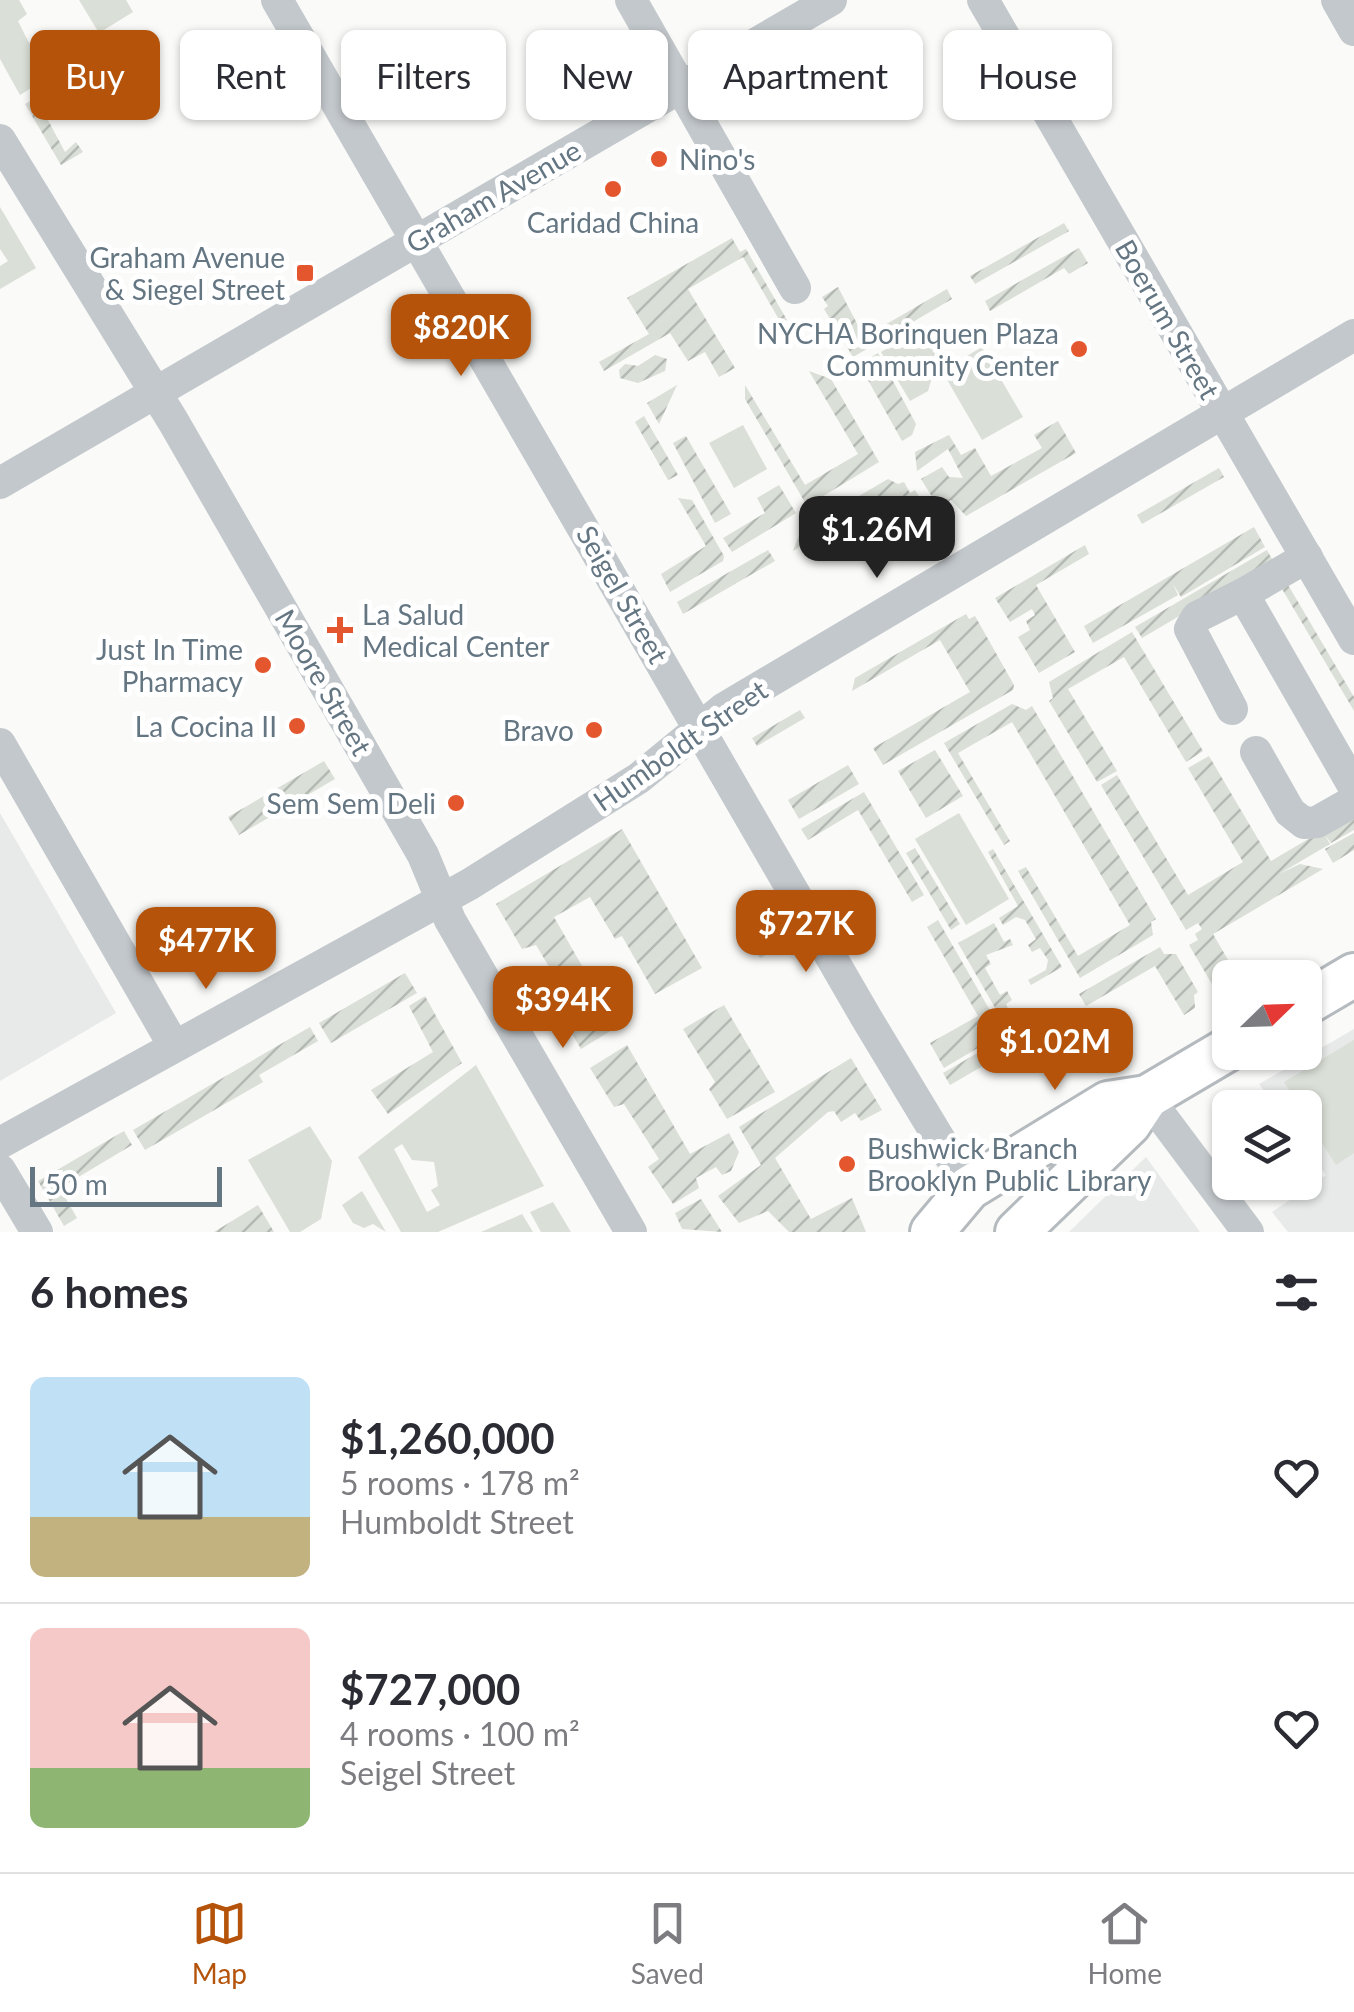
<!DOCTYPE html>
<meta charset="utf-8">
<style>
:root{--surface:#fff;--page:#f7f7f7;--text:#2b2b33;--muted:#7c7c81;--line:#e1e1e2;--accent:#b45309}
body{margin:0;font-family:Lato,sans-serif;background:var(--page);color:var(--text);height:100vh;display:flex;flex-direction:column;font-size:38px;white-space:nowrap}
*{box-sizing:border-box;margin:0}
p{font-size:32px;color:var(--muted)}
.icon{flex:none;width:55px;height:55px;fill:none;stroke:currentColor;stroke-width:2;stroke-linecap:round;stroke-linejoin:round}
.map{position:relative;height:1232px;overflow:hidden}
.drawer{display:flex;flex-direction:column;background:var(--surface);flex:1}
.drawer>*{flex:none}
.banner{position:absolute;left:30px;top:30px;width:1295px;height:90px;display:flex;gap:20px}
.needle{width:65px;rotate:67deg}
.fabs{position:absolute;left:1212px;top:960px;display:grid;gap:20px}
.fabs a{display:grid;place-items:center;width:110px;height:110px;border-radius:15px;background:var(--surface);box-shadow:0 2px 8px #0004;font-size:50px}
.scale{position:absolute;left:30px;bottom:25px;width:192px;box-sizing:border-box;padding-left:10px;border:5px solid #657683;border-top:0;font-size:28px;line-height:35px;white-space:nowrap;color:#657683;-webkit-text-stroke:8px #fff;paint-order:stroke}
.price{position:absolute;translate:-50% -85px;padding:0 22px;border-radius:20px;background:var(--accent);color:#fff;font-size:32px;line-height:65px;filter:drop-shadow(0 2px 5px #0008)}
.price::after{content:'';position:absolute;left:50%;top:60px;width:30px;height:22px;margin-left:-15px;background:inherit;clip-path:polygon(0 0,100% 0,50% 100%)}
.price.selected{background:#222;color:#fff}
ul{padding:0;list-style:none}
li{display:flex;align-items:center;gap:30px;height:250px;padding:0 30px}
li+li{border-top:2px solid var(--line)}
li span{display:grid;place-items:center;flex:none;width:280px;height:200px;border-radius:15px;color:#555}
li>.icon{margin-inline-start:auto}
span .icon{width:120px;height:120px;fill:#fffc;stroke-width:1}
li b{font-size:42px}
h2{display:flex;justify-content:space-between;align-items:center;height:120px;padding:0 30px;font-size:42px}
.chip{padding:0 35px;border-radius:15px;background:var(--surface);box-shadow:0 2px 8px #0004;font-size:35px;line-height:90px}
.chip.selected{background:var(--accent);color:#fff}
.dock{display:flex;justify-content:space-around;align-items:center;height:140px;border-top:2px solid var(--line);background:var(--surface);font-size:28px;color:var(--muted)}
.dock a{display:grid;justify-items:center;gap:5px}
.dock .selected{color:var(--accent)}
.map>svg:first-child{display:block}
.built{fill:#e8e9e9}
.green{fill:#dadfd7;fill-rule:evenodd}
.garden{fill:url(#garden-furrows)}
.lines{fill:none;stroke-linecap:round;stroke-linejoin:round}
.major-casing{stroke:#b5babe;stroke-width:48}
.minor{stroke:#c3c8cc;stroke-width:32}
.major{stroke:#fff;stroke-width:42}
.poi-dot{fill:#e4572e;stroke:#fff;stroke-width:4}
.labels{text-anchor:middle;dominant-baseline:central;stroke-width:10;stroke-linejoin:round;paint-order:stroke}
.poi-label{font-size:28px;fill:#657683;stroke:#fff;text-anchor:end}
.street-label{font-size:28px;fill:#657683;stroke:#fff}
</style>
<div class="map">
<svg width="1354" height="1232" viewBox="0 0 1354 1232">
<defs>
<pattern id="garden-furrows" width="10" height="10" patternUnits="userSpaceOnUse" patternTransform="scale(2.5)"><rect width="10" height="10" fill="#dadfd7"/><path d="M-1 1l2-2M0 10L10 0M9 11l2-2" fill="none" stroke="#b4b9b4"/></pattern>
</defs>
<rect width="100%" height="100%" fill="#fafaf8"/>
<!-- built -->
<g class="built">
<path d="M0,813L116,1013L0,1081Z"/>
<path d="M1354,1029V1232H1288L1272,1212L1326,1175L1305,1147V1108L1276,1107L1259,1084Z"/>
<path d="M1146,1157L1200,1232H1069Z"/>
</g>
<!-- green -->
<g class="green">
<path d="M0,0H19L27,14L18,21L29,43L39,38L58,71L20,95L0,59Z"/>
<path d="M79,0H126L133,12L99,33Z"/>
<path d="M0,207L36,268L0,289V266L8,261L0,249Z"/>
<path d="M922,328L938,356L928,391L910,401L881,352Z"/>
<path d="M982,347L1023,417L982,440L942,371Z"/>
<path d="M743,425L767,469L734,488L709,443Z"/>
<path d="M959,813L1009,899L966,925L915,839Z"/>
<path d="M778,924L790,943L760,958L750,942Z"/>
<path d="M1354,1040V1153L1336,1165L1305,1116V1108L1300,1107L1284,1082Z"/>
<path d="M476,1065L544,1186L438,1232H401L358,1157ZM402,1144L412,1160L434,1162L438,1186L431,1190L440,1205L427,1212L394,1149Z"/>
<path d="M310,1126L332,1161L321,1219L300,1232H290L248,1160Z"/>
<path d="M362,1191L386,1232L373,1224L364,1228L353,1223L342,1205Z"/>
<path d="M553,1202L571,1232H541L530,1212Z"/>
<path d="M522,1214L533,1232H481Z"/>
</g>
<!-- garden -->
<g class="garden">
<path d="M135,42L131,54L41,107L65,152L76,142L83,152L61,165L25,104Z"/>
<path d="M1064,223L1069,231L975,284L970,276Z"/>
<path d="M732,238L740,252L746,249L787,320L781,323L743,257L688,289L735,368L719,377L705,352L688,361L670,333L604,371L599,362L649,334L627,298Z"/>
<path d="M1079,248L1088,263L1069,274L1064,268L990,311L985,301Z"/>
<path d="M838,287L864,337L947,289L952,299L853,357L824,309L828,306L822,297Z"/>
<path d="M878,353L916,424L912,435L902,441L859,364Z"/>
<path d="M655,355L667,359L665,371L638,383L620,378L619,370L625,364L638,366Z"/>
<path d="M809,371L831,379L879,462L807,506L745,399V385L805,485L858,454Z"/>
<path d="M677,385L659,424L647,403Z"/>
<path d="M644,416L678,475L668,480L635,422Z"/>
<path d="M1058,421L1076,453L966,516L951,500L944,504L940,497L934,500L921,479L942,467L949,477L963,478L948,449L917,471L915,452L949,435L961,455L975,448L991,476L1042,448L1034,435Z"/>
<path d="M686,436L731,514L715,523L673,443Z"/>
<path d="M1219,468L1224,477L1142,524L1137,515Z"/>
<path d="M888,479L898,484L904,482L910,493L915,490L928,511L927,519L914,527L921,540L876,569L846,520L793,551L801,530Z"/>
<path d="M779,485L796,513L732,552L723,538L765,513L757,498Z"/>
<path d="M678,498L692,500L724,556L723,561L670,592L661,574L706,546Z"/>
<path d="M1254,527L1265,547L1181,597L1173,584L1178,595L1093,643L1084,626Z"/>
<path d="M1085,545L1089,554L1036,585L1075,652L1039,673L1018,637L1030,630L1026,621L1035,615L1032,609L1010,622L995,598Z"/>
<path d="M768,550L775,561L683,614L677,602Z"/>
<path d="M1267,550L1273,561L1142,638L1135,627Z"/>
<path d="M1281,573L1354,697V711L1275,577Z"/>
<path d="M966,614L969,619L975,616L1014,685L1013,690L883,765L873,748L970,692L940,640L852,691L855,678Z"/>
<path d="M1132,632L1203,751L1186,762L1124,657L1068,689L1117,771L1097,782L1049,701L1053,698L1049,682Z"/>
<path d="M1012,704L1026,710L1032,706L1156,919L1151,922L1153,935L1080,978L1018,871L1026,867L1078,956L1130,925L1012,722L958,753L1010,841L1004,845L944,743Z"/>
<path d="M800,710L805,718L757,746L752,738Z"/>
<path d="M935,750L963,796L926,818L898,771Z"/>
<path d="M1209,756L1271,861L1354,812V830L1331,843L1325,835L1330,844L1279,874L1300,864L1323,869L1213,934L1238,977L1230,978L1227,992L1224,986L1216,991L1189,945L1198,940L1195,934L1202,929L1198,923L1186,930L1101,785L1117,775L1188,895L1243,862L1188,768Z"/>
<path d="M324,761L335,779L239,835L228,817Z"/>
<path d="M848,765L859,784L799,819L788,800Z"/>
<path d="M864,792L924,895L912,902L858,810L808,840L801,829Z"/>
<path d="M622,829L702,968L655,994L622,936L615,939L590,897L554,917L617,1027L581,1049L557,1009L569,1000L536,945L522,949L496,904Z"/>
<path d="M1354,833V850L1333,863L1325,849Z"/>
<path d="M915,848L960,924L951,930L906,853Z"/>
<path d="M993,849L1062,967L1031,985L1028,980L1046,970L1048,960L1040,948L1032,952L1028,945L1036,939L1025,920L1016,917L1003,925L999,918L1018,906L988,852Z"/>
<path d="M938,920L1003,1033L944,1068L930,1043L978,1016L927,927Z"/>
<path d="M994,923L1004,942L1010,939L1013,945L986,955L991,964L985,968L1000,995L1007,991L1012,1000L1006,1004L1011,1015L1002,1020L958,943Z"/>
<path d="M1160,947L1164,954H1176L1198,992L1194,995L1195,1008L1184,1015L1155,966L1086,1006L1079,994Z"/>
<path d="M405,973L417,993L331,1043L319,1023Z"/>
<path d="M425,996L462,1063L388,1114L371,1090L433,1052L409,1006Z"/>
<path d="M724,1005L775,1092L727,1119L709,1089L715,1082L683,1029Z"/>
<path d="M1036,1019L1054,1025L950,1085L943,1073Z"/>
<path d="M310,1027L318,1041L259,1075L263,1082L145,1150L133,1130Z"/>
<path d="M627,1045L690,1154L729,1133L739,1152L731,1171L722,1175L716,1167L696,1178L699,1188L673,1204L648,1167L659,1159L624,1104L614,1107L590,1068Z"/>
<path d="M851,1058L882,1110L861,1121L855,1113L841,1122L834,1111L828,1112L775,1158L811,1219L852,1198L866,1232H789L768,1211L739,1223L718,1196L761,1165L739,1127Z"/>
<path d="M124,1131L132,1145L60,1188L77,1218L64,1226L38,1181Z"/>
<path d="M701,1199L722,1232L682,1229L675,1213Z"/>
<path d="M258,1205L274,1232H214Z"/>
</g>
<g class="lines">
<defs>
<g id="major">
<path d="M1305,1004L1354,975"/>
<path d="M932,1232L969,1188L995,1172L1108,1103L1147,1097L1230,1048"/>
<path d="M1017,1232L1129,1124L1147,1097"/>
</g>
</defs>
<!-- major casing -->
<use href="#major" class="major-casing"/>
<!-- minor -->
<g class="minor">
<path d="M277,0L867,1019L969,1188"/>
<path d="M631,0L795,288"/>
<path d="M983,0L1354,639"/>
<path d="M1337,0L1354,30"/>
<path d="M0,140L173,421L423,855L450,920L631,1232"/>
<path d="M0,483L831,0"/>
<path d="M1307,557L1243,594L1354,787"/>
<path d="M1232,709L1190,629L1197,617L1243,594"/>
<path d="M0,744L174,1046"/>
<path d="M1256,752L1290,812L1304,823L1317,822L1354,801"/>
<path d="M1147,1097L1248,1232"/>
<path d="M0,1143L470,884L639,778L723,709L1354,335"/>
<path d="M0,1170L37,1232"/>
</g>
<!-- major -->
<use href="#major" class="major"/>
</g>
<!-- markers -->
<g class="poi-dot">
<circle cx="659" cy="159" r="10"/>
<circle cx="613" cy="189" r="10"/>
<rect x="295" y="263" width="20" height="20" rx="5"/>
<circle cx="1079" cy="349" r="10"/>
<path d="M335 615h10v10h10v10h-10v10h-10v-10h-10v-10h10z"/>
<circle cx="263" cy="665" r="10"/>
<circle cx="297" cy="726" r="10"/>
<circle cx="594" cy="730" r="10"/>
<circle cx="456" cy="803" r="10"/>
<circle cx="847" cy="1164" r="10"/>
</g>
<g class="labels">
<!-- poi labels -->
<g class="poi-label">
<text x="679" y="159" text-anchor="start">Nino's</text>
<text x="613" y="222" text-anchor="middle">Caridad China</text>
<text x="285" y="257">Graham Avenue<tspan x="285" dy="32">&amp; Siegel Street</tspan></text>
<text x="1059" y="333">NYCHA Borinquen Plaza<tspan x="1059" dy="32">Community Center</tspan></text>
<text x="362" y="614" text-anchor="start">La Salud<tspan x="362" dy="32">Medical Center</tspan></text>
<text x="243" y="649">Just In Time<tspan x="243" dy="32">Pharmacy</tspan></text>
<text x="277" y="726">La Cocina II</text>
<text x="574" y="730">Bravo</text>
<text x="436" y="803">Sem Sem Deli</text>
<text x="867" y="1148" text-anchor="start">Bushwick Branch<tspan x="867" dy="32">Brooklyn Public Library</tspan></text>
</g>
<!-- street labels -->
<g class="street-label">
<text transform="translate(493 196) rotate(-30)">Graham Avenue</text>
<text transform="translate(1168 319) rotate(60)">Boerum Street</text>
<text transform="translate(623 594) rotate(60)">Seigel Street</text>
<text transform="translate(324 682) rotate(60)">Moore Street</text>
<text transform="translate(680 745) rotate(-35)">Humboldt Street</text>
</g>
</g>
</svg>
<div class="fabs">
<a><svg class="needle" viewBox="-14 -14 28 28"><path d="M0-13l5 13h-10z" fill="#e53935"/><path d="M0 13l5-13h-10z" fill="#7c7c81"/></svg></a>
<a><svg class="icon" aria-label="layers" viewBox="0 0 24 24"><path d="M12 4l9 5-9 5-9-5zM3 14l9 5 9-5"/></svg></a>
</div>
<div class="scale">50 m</div>
<b class="price" style="left:461px;top:379px">$820K</b>
<b class="price selected" style="left:877px;top:581px">$1.26M</b>
<b class="price" style="left:806px;top:975px">$727K</b>
<b class="price" style="left:206px;top:992px">$477K</b>
<b class="price" style="left:563px;top:1051px">$394K</b>
<b class="price" style="left:1055px;top:1093px">$1.02M</b>
<div class="banner">
<a class="chip selected">Buy</a>
<a class="chip">Rent</a>
<a class="chip">Filters</a>
<a class="chip">New</a>
<a class="chip">Apartment</a>
<a class="chip">House</a>
</div>
</div>
<section class="drawer">
<h2>6 homes<svg class="icon" aria-label="filters" viewBox="0 0 24 24"><path d="M4 7h16M4 17h16"/><circle cx="9" cy="7" r="2"/><circle cx="15" cy="17" r="2"/></svg></h2>
<ul>
<li><span style="background:linear-gradient(#bfe0f5 70%,#c2b280 0)"><svg class="icon" aria-label="home" viewBox="0 0 24 24"><path d="M3 11l9-7 9 7M6 9v11h12V9"/></svg></span><div><b>$1,260,000</b><p>5 rooms · 178 m²</p><p>Humboldt Street</p></div><svg class="icon" aria-label="heart" viewBox="0 0 24 24"><path d="M12 20l-8-8c-3-5 5-10 8-4 3-6 11-1 8 4z"/></svg></li>
<li><span style="background:linear-gradient(#f6c9c9 70%,#8fb573 0)"><svg class="icon" aria-label="home" viewBox="0 0 24 24"><path d="M3 11l9-7 9 7M6 9v11h12V9"/></svg></span><div><b>$727,000</b><p>4 rooms · 100 m²</p><p>Seigel Street</p></div><svg class="icon" aria-label="heart" viewBox="0 0 24 24"><path d="M12 20l-8-8c-3-5 5-10 8-4 3-6 11-1 8 4z"/></svg></li>
</ul>
</section>
<nav class="dock">
<a class="selected"><svg class="icon" aria-label="map" viewBox="0 0 24 24"><path d="M3 6l6-2 6 2 6-2v14l-6 2-6-2-6 2zM9 4v14M15 6v14"/></svg>Map</a>
<a><svg class="icon" aria-label="saved" viewBox="0 0 24 24"><path d="M7 4h10v16l-5-4-5 4z"/></svg>Saved</a>
<a><svg class="icon" aria-label="home" viewBox="0 0 24 24"><path d="M3 11l9-7 9 7M6 9v11h12V9"/></svg>Home</a>
</nav>
